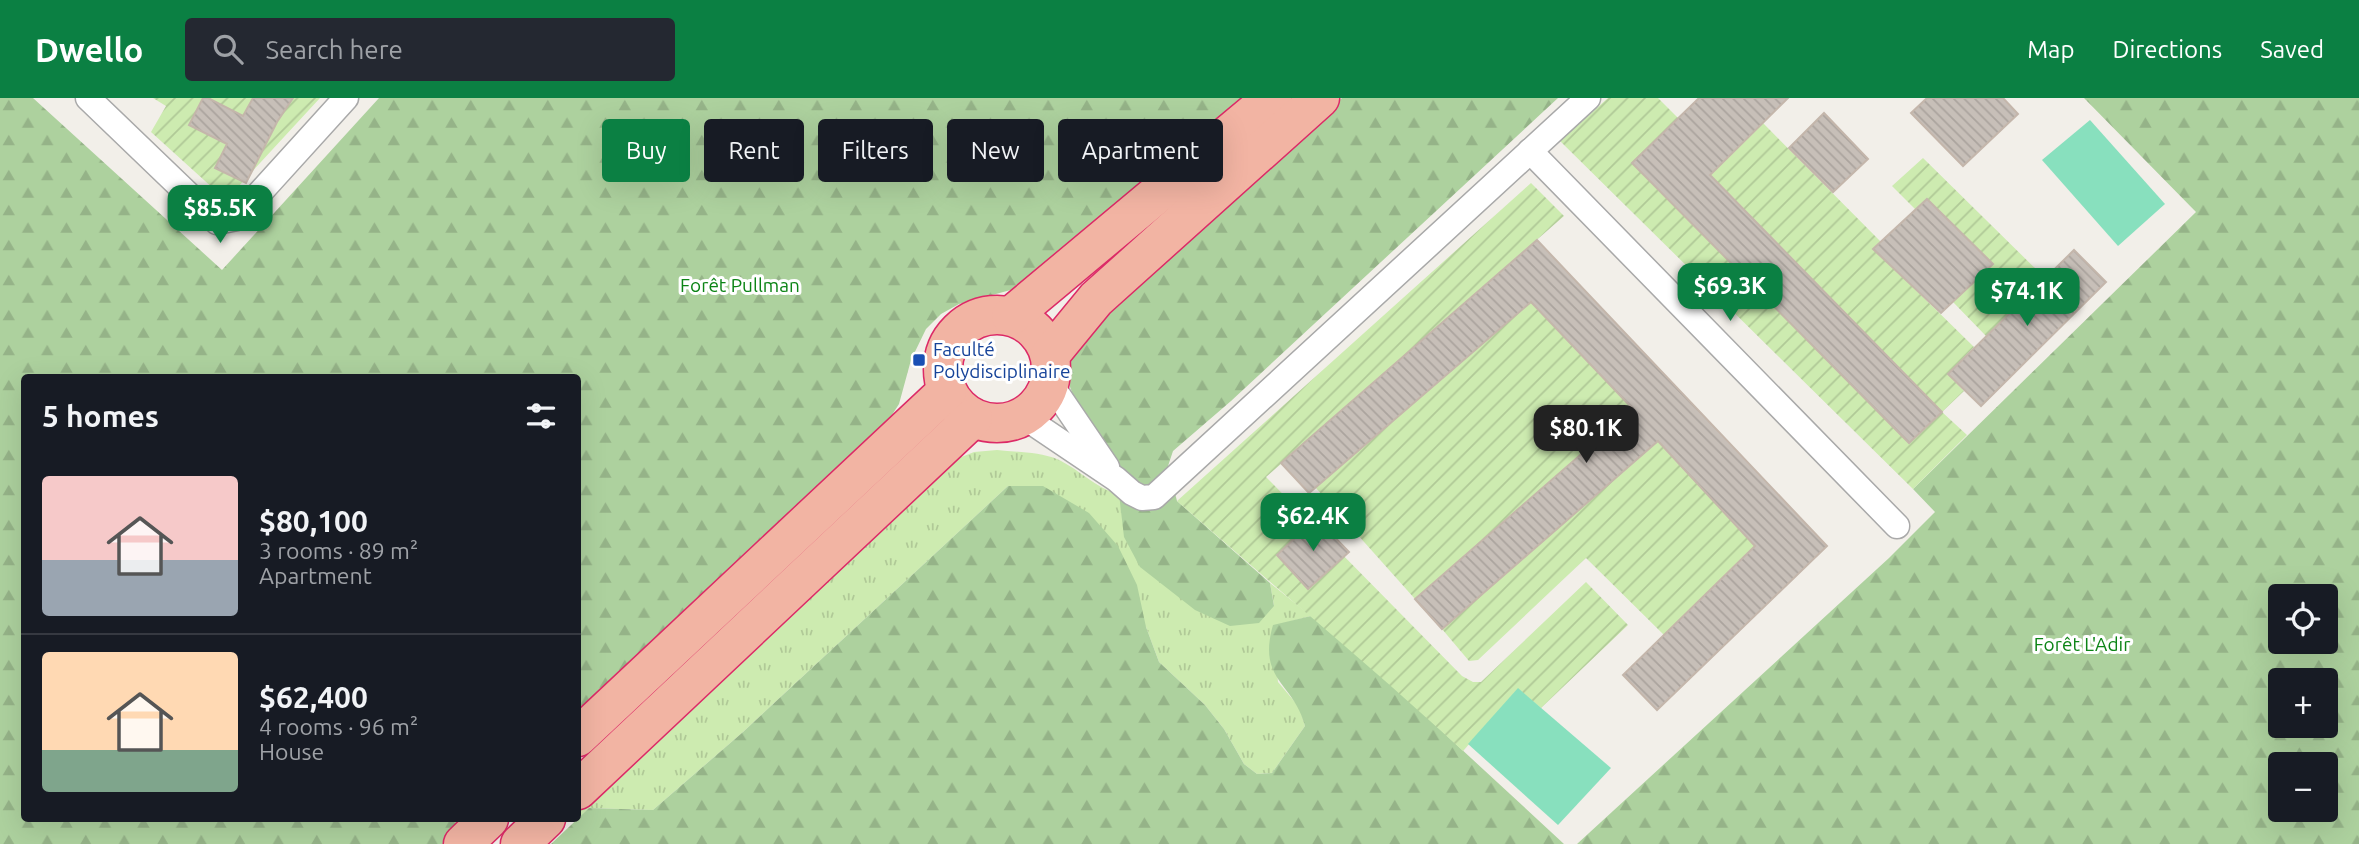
<!DOCTYPE html>
<meta charset="utf-8">
<style>
:root{--surface:#171b24;--page:#242831;--text:#f1f3f6;--muted:#9ea1a6;--line:#363941;--accent:#0b8043}
body{margin:0;font-family:Ubuntu,sans-serif;background:var(--page);color:var(--text);height:100vh;display:flex;flex-direction:column;font-size:26px;white-space:nowrap}
*{box-sizing:border-box;margin:0}
p{font-size:23px;color:var(--muted)}
.icon{flex:none;width:38px;height:38px;fill:none;stroke:currentColor;stroke-width:2;stroke-linecap:round;stroke-linejoin:round}
.map{position:relative;flex:1;overflow:hidden}
.sheet{position:absolute;left:21px;top:276px;width:560px;height:448px;display:flex;flex-direction:column;background:var(--surface);border-radius:7px;box-shadow:0 7px 28px #0002}
.sheet>*{flex:none}
.hud{position:absolute;left:602px;top:21px;width:665px;height:63px;display:flex;gap:14px}
.buttons{position:absolute;left:2268px;top:486px;display:grid;gap:14px}
.buttons a{display:grid;place-items:center;width:70px;height:70px;border-radius:7px;background:var(--surface);box-shadow:0 7px 28px #0002;font-size:35px}
.price{position:absolute;translate:-50% -60px;padding:0 16px;border-radius:14px;background:var(--accent);color:#fff;font-size:23px;line-height:46px;filter:drop-shadow(0 2px 4px #0008)}
.price::after{content:'';position:absolute;left:50%;top:42px;width:21px;height:16px;margin-left:-10px;background:inherit;clip-path:polygon(0 0,100% 0,50% 100%)}
.price.on{background:#222;color:#fff}
ul{padding:0;list-style:none}
li{display:flex;align-items:center;gap:21px;height:175px;padding:0 21px}
li+li{border-top:2px solid var(--line)}
li span{display:grid;place-items:center;flex:none;width:196px;height:140px;border-radius:7px;color:#555}
li>.icon{margin-inline-start:auto}
span .icon{width:84px;height:84px;fill:#fffc;stroke-width:1}
li b{font-size:30px}
h2{display:flex;justify-content:space-between;align-items:center;height:84px;padding:0 21px;font-size:30px}
.tag{padding:0 24px;border-radius:7px;background:var(--surface);box-shadow:0 7px 28px #0002;font-size:24px;line-height:63px}
.tag.on{background:var(--accent);color:#fff}
header{display:flex;align-items:center;gap:42px;box-sizing:border-box;height:98px;padding:0 35px;background:var(--accent);color:#fff}
header strong{font-size:33px}
nav{display:flex;gap:38px;margin-inline-start:auto;font-size:24px}
.search{width:490px;height:63px;background:var(--page);display:flex;align-items:center;gap:18px;box-sizing:border-box;padding:0 24px;border-radius:7px;color:var(--muted);font-size:26px}
.map>svg:first-child{display:block}
.grass{fill:url(#grass-tufts)}
.forest{fill:url(#forest-firs);fill-rule:evenodd}
.garden{fill:url(#garden-furrows)}
.pitch{fill:#88e0be}
.building{fill:url(#building-back-hatch);stroke:#c4b6ab;stroke-width:2}
.lines{fill:none;stroke-linecap:round;stroke-linejoin:round}
.minor-casing{stroke:#a9a9a9;stroke-width:27}
.trunk-casing{stroke:#dc2a67;stroke-width:41}
.minor{stroke:#fff;stroke-width:24}
.trunk{stroke:#f2b4a3;stroke-width:38}
.transit-dot{fill:#1a4fb4;stroke:#fff;stroke-width:2.5}
.labels{text-anchor:middle;dominant-baseline:central;stroke-width:6;stroke-linejoin:round;paint-order:stroke}
.park-label{font-size:19px;fill:#0c8416;stroke:#fff}
.transit-label{font-size:19px;fill:#164399;stroke:#fff;text-anchor:start}
</style>
<header>
<strong>Dwello</strong>
<div class="search"><svg class="icon" aria-label="search" viewBox="0 0 24 24"><circle cx="10" cy="10" r="6"/><path d="M15 15l6 6"/></svg>Search here</div>
<nav><a>Map</a><a>Directions</a><a>Saved</a></nav>
</header>
<div class="map">
<svg width="2359" height="746" viewBox="0 0 2359 746">
<defs>
<pattern id="grass-tufts" width="24" height="20" patternUnits="userSpaceOnUse" patternTransform="scale(1.75)"><rect width="24" height="20" fill="#cdebb0"/><path d="M3 7l-1-3M5 7V3M7 7l1-3M15 17l-1-3M17 17v-4M19 17l1-3" fill="none" stroke="#b0c997"/></pattern>
<pattern id="forest-firs" width="22" height="20" patternUnits="userSpaceOnUse" patternTransform="scale(1.75)"><rect width="22" height="20" fill="#add19e"/><path d="M5 1l3.5 6h-7zM16 11l3.5 6h-7z" fill="#95b388"/></pattern>
<pattern id="garden-furrows" width="10" height="10" patternUnits="userSpaceOnUse" patternTransform="scale(1.75)"><rect width="10" height="10" fill="#cdebb0"/><path d="M-1 1l2-2M0 10L10 0M9 11l2-2" fill="none" stroke="#b0c997"/></pattern>
<pattern id="building-back-hatch" width="6" height="6" patternUnits="userSpaceOnUse" patternTransform="scale(1.75)"><rect width="6" height="6" fill="#c7bfb8"/><path d="M-1 5l2 2M0 0l6 6M5-1l2 2" fill="none" stroke="#aba49e"/></pattern>
</defs>
<rect width="100%" height="100%" fill="#f2efe9"/>
<!-- grass -->
<path class="grass" d="M997,352C1016,354 1039,354 1057,361C1079,371 1095,390 1119,396L1274,508L1270,485L1311,518L1273,528L1278,584L1300,610L1305,628L1272,675L1257,676L1244,666L1224,631L1205,607L1159,564L1146,529L1008,388L743,634L653,712L589,710L578,721V707L949,364L974,354Z"/>
<!-- forest -->
<g class="forest">
<path d="M0,0H33L222,172L379,0H1248L1025,188L959,206L941,216L926,231L911,262L899,306L883,331L578,620V280H24V721H469L443,746H0Z"/>
<path d="M1342,0H1558L1231,303L1173,353L1168,368L1177,403L1270,485L1274,508L1259,525L1230,528L1195,512L1140,469L1124,439L1115,361L1078,310L1067,281L1073,253L1091,224Z"/>
<path d="M2084,0H2359V746H1577L1889,460L1935,414L1913,391L2196,114ZM2280,499H2326V544H2280ZM2280,583H2326V628H2280ZM2280,667H2326V712H2280Z"/>
<path d="M1008,388H1043L1089,415L1118,448L1137,487L1146,529L1159,564L1205,607L1224,631L1244,666L1257,676L1272,675L1305,628C1294,584 1257,583 1273,527L1311,518L1392,587L1564,746H551L589,710L653,712L743,634Z"/>
</g>
<!-- garden -->
<g class="garden">
<path d="M153,0H320L226,102L151,34L166,8Z"/>
<path d="M1608,0H1658L1678,20L1660,38L1710,77L1763,25L1881,144L1874,151L1974,249L1948,276L1964,293L1942,314L1967,337L1913,391L1560,43Z"/>
<path d="M1923,60L2045,180L1986,238L1953,204L1993,166L1916,112L1892,88Z"/>
<path d="M1531,85L1564,118L1266,379L1462,578L1473,584H1481L1586,484L1628,527L1541,610L1518,591L1463,653C1370,567 1272,487 1177,403Z"/>
<path d="M1531,204L1633,311L1415,501L1315,389Z"/>
<path d="M1658,343L1755,448L1664,537L1586,460L1478,562L1469,563L1442,531Z"/>
</g>
<!-- pitch -->
<g class="pitch">
<path d="M2090,22L2165,106L2118,148L2042,62Z"/>
<path d="M1518,590L1611,670L1558,727L1468,646Z"/>
</g>
<!-- building -->
<g class="building">
<path d="M203,0H208L243,18L253,0H293L277,24L246,85L215,70L227,46L189,27Z"/>
<path d="M1699,0H1788L1710,77L1942,314L1909,345L1632,65Z"/>
<path d="M1927,0H2003L2018,16L1963,68L1911,15Z"/>
<path d="M1824,15L1868,61L1833,94L1789,50Z"/>
<path d="M1927,101L1993,166L1941,215L1873,151Z"/>
<path d="M1537,142L1827,448L1657,612L1623,577L1755,448L1658,343L1442,531L1415,501L1633,311L1531,204L1309,395L1281,365Z"/>
<path d="M2074,152L2106,184L1981,308L1948,276Z"/>
<path d="M1316,420L1349,454L1308,491L1277,457Z"/>
</g>
<g class="lines">
<defs>
<g id="minor">
<path d="M88,0L217,124L237,120L346,0"/>
<path d="M1530,53L1897,428"/>
<path d="M1050,285L1107,369"/>
<path d="M1024,319L1116,381L1132,395L1142,400L1154,399L1588,0"/>
</g>
<g id="trunk">
<circle cx="997" cy="271" r="54"/>
<path d="M1011,218L1272,0"/>
<path d="M1050,257L1096,201L1320,0"/>
<path d="M578,639L947,293"/>
<path d="M578,692L973,320"/>
<path d="M463,746L489,721"/>
<path d="M520,746L546,721"/>
</g>
</defs>
<!-- minor casing -->
<use href="#minor" class="minor-casing"/>
<!-- trunk casing -->
<use href="#trunk" class="trunk-casing"/>
<!-- minor -->
<use href="#minor" class="minor"/>
<!-- trunk -->
<use href="#trunk" class="trunk"/>
</g>
<!-- markers -->
<rect class="transit-dot" x="912" y="255" width="14" height="14" rx="3.5"/>
<g class="labels">
<!-- park labels -->
<g class="park-label">
<text x="740" y="187">Forêt Pullman</text>
<text x="2082" y="546">Forêt L'Adir</text>
</g>
<!-- transit labels -->
<g class="transit-label">
<text x="933" y="251">Faculté<tspan x="933" dy="22">Polydisciplinaire</tspan></text>
</g>
</g>
</svg>
<div class="buttons">
<a><svg class="icon" aria-label="locate" viewBox="0 0 24 24"><circle cx="12" cy="12" r="6"/><path d="M12 2v4M12 18v4M2 12h4M18 12h4"/></svg></a>
<a>+</a>
<a>−</a>
</div>
<b class="price" style="left:220px;top:147px">$85.5K</b>
<b class="price" style="left:1730px;top:225px">$69.3K</b>
<b class="price" style="left:2027px;top:230px">$74.1K</b>
<b class="price on" style="left:1586px;top:367px">$80.1K</b>
<b class="price" style="left:1313px;top:455px">$62.4K</b>
<div class="hud">
<a class="tag on">Buy</a>
<a class="tag">Rent</a>
<a class="tag">Filters</a>
<a class="tag">New</a>
<a class="tag">Apartment</a>
</div>
<section class="sheet">
<h2>5 homes<svg class="icon" aria-label="filters" viewBox="0 0 24 24"><path d="M4 7h16M4 17h16"/><circle cx="9" cy="7" r="2"/><circle cx="15" cy="17" r="2"/></svg></h2>
<ul>
<li><span style="background:linear-gradient(#f6c9c9 60%,#9aa5b1 0)"><svg class="icon" aria-label="home" viewBox="0 0 24 24"><path d="M3 11l9-7 9 7M6 9v11h12V9"/></svg></span><div><b>$80,100</b><p>3 rooms · 89 m²</p><p>Apartment</p></div></li>
<li><span style="background:linear-gradient(#ffd9b3 70%,#7fa58c 0)"><svg class="icon" aria-label="home" viewBox="0 0 24 24"><path d="M3 11l9-7 9 7M6 9v11h12V9"/></svg></span><div><b>$62,400</b><p>4 rooms · 96 m²</p><p>House</p></div></li>
</ul>
</section>
</div>
